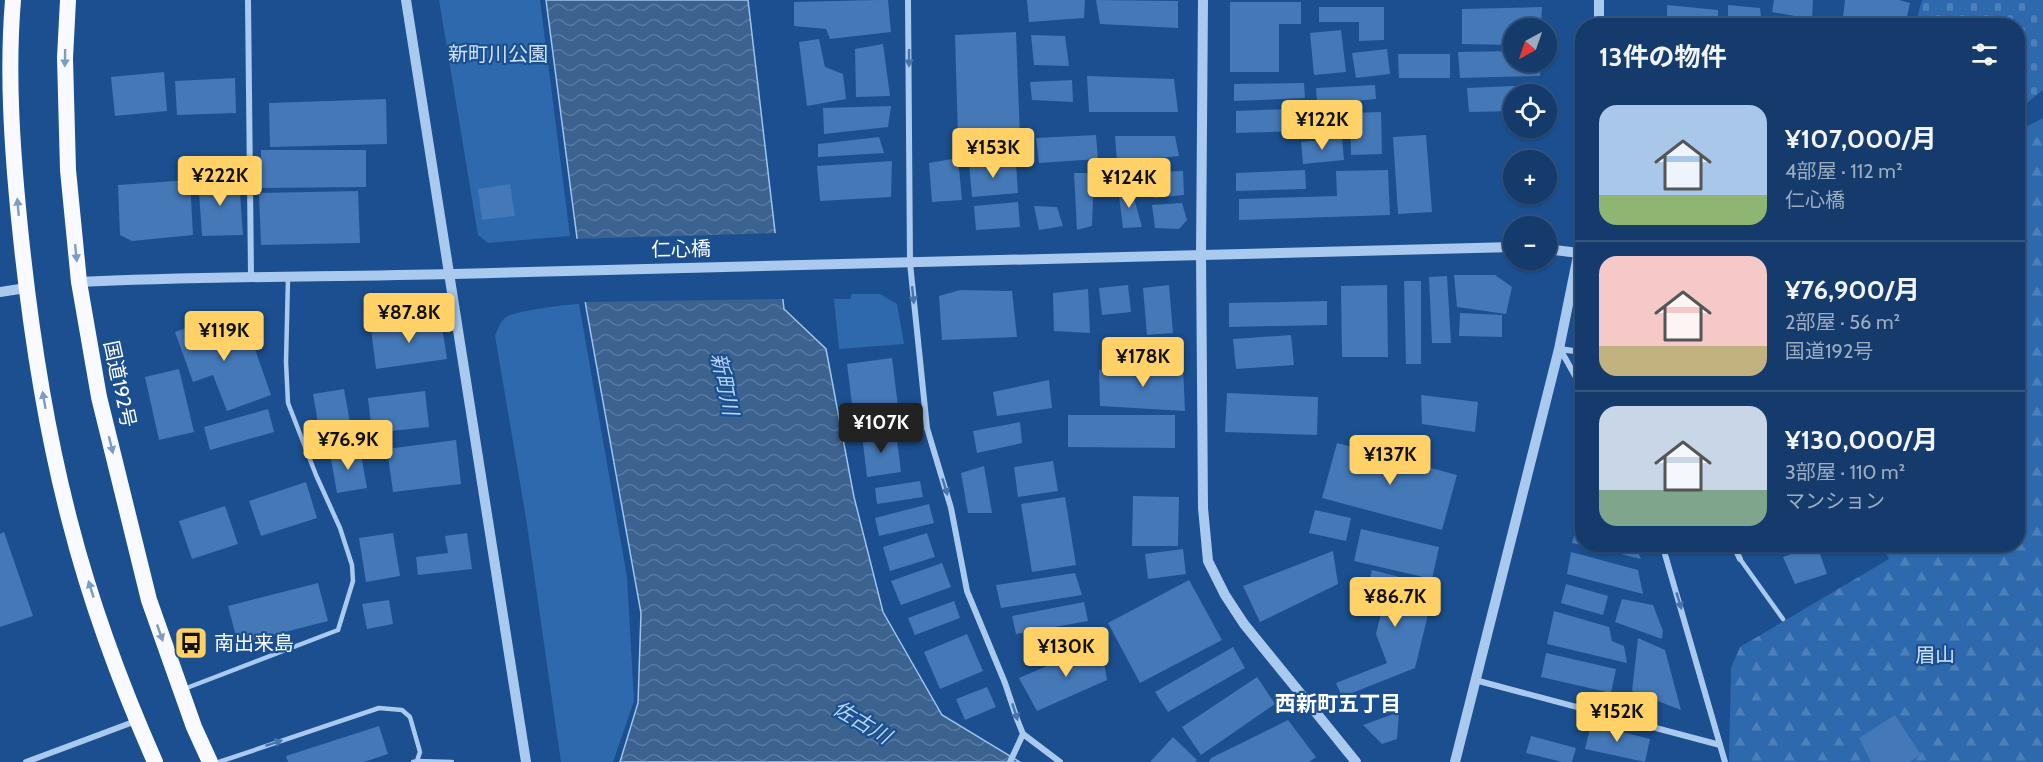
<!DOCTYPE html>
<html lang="ja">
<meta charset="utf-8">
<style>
:root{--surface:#143b6b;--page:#214673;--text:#f1f3f6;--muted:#9dadc1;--line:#33557e;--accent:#ffd166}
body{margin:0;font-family:Cabin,"Noto Sans JP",sans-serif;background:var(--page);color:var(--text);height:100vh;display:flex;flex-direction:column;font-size:22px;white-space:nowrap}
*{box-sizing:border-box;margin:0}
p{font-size:20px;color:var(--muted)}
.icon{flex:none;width:33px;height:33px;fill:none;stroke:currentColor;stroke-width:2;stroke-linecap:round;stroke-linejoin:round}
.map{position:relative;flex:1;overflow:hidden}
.drawer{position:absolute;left:1575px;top:18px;width:450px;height:534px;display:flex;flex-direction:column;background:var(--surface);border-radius:24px;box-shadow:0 2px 4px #0004,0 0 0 2px var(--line)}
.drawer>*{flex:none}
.needle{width:39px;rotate:220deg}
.buttons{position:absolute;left:1503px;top:18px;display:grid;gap:12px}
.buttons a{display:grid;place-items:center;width:54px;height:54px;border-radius:50%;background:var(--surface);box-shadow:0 2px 4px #0004,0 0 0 2px var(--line);font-size:30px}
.price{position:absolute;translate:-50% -51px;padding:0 14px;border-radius:6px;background:var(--accent);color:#111;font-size:20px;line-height:39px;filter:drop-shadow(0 2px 3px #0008)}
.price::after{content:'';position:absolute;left:50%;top:36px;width:18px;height:14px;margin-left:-9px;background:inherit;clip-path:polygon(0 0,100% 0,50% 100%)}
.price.on{background:#222;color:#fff}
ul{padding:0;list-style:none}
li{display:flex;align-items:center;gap:18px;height:150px;padding:0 24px}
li+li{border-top:2px solid var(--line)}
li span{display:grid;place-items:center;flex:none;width:168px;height:120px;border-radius:18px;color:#555}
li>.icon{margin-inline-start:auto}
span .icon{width:72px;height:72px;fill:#fffc;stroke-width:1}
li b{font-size:26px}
h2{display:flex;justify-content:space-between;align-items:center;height:72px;padding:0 24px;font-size:26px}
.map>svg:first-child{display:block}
.forest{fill:url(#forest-firs)}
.cemetery{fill:url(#cemetery-stones)}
.park{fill:#2e69ad}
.water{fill:url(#water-waves);stroke:#9cc4f0;stroke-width:1.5}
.pier{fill:#1b4f8f}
.building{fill:#4478b7}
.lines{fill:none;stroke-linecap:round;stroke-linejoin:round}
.service{stroke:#a9c9ee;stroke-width:4.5}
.minor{stroke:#a9c9ee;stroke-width:6}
.tertiary{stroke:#a9c9ee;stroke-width:10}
.trunk{stroke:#f8faff;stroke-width:16}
.oneway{fill:#7e9cc1}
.oneway2{fill:#4674ac}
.labels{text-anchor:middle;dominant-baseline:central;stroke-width:4.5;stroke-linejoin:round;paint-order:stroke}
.park-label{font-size:20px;fill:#cfe3fa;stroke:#1b4f8f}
.street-label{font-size:20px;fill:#fff;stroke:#1b4f8f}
.poi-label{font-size:20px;fill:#fff;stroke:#1b4f8f;text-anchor:start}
.water-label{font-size:21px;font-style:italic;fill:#b5d3f5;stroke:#1b4f8f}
.neighbourhood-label{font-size:21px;font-weight:bold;fill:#fff;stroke:#1b4f8f}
</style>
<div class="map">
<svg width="2043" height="762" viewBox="0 0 2043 762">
<defs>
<pattern id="forest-firs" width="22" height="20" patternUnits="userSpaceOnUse" patternTransform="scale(1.5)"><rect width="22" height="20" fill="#2e69ad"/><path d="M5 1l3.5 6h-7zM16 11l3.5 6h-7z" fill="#4d80b9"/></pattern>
<pattern id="cemetery-stones" width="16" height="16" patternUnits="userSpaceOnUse" patternTransform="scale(1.5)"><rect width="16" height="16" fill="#2e69ad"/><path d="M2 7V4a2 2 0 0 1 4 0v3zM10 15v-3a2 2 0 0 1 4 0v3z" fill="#4d80b9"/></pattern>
<pattern id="water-waves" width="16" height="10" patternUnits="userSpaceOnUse" patternTransform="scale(1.5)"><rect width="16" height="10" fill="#3c6290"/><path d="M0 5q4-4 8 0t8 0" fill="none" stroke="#597aa1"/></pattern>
</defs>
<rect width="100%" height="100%" fill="#1b4f8f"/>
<!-- forest -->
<path class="forest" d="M2043,118V762H1729L1731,668L1740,647L1889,559L1881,545L2018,544V131Z"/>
<!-- cemetery -->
<path class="cemetery" d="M1922,0H2043V90L2018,110V26L1915,25Z"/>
<!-- park -->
<g class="park">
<path d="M439,0H540L570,236L488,243L478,235Z"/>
<path d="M852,294H880L897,304L904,344L839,349L834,299H850Z"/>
<path d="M579,304L627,577L634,701L613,762H561L526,518L495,336C498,329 501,319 508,316C517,311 567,304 579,304Z"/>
</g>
<!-- water -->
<path class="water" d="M546,0H748L784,309L826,349L854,497L883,612L942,715L1020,762H620L638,703L641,613L586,307Z"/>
<!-- pier -->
<path class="pier" d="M778,233L785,299L582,302L573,239Z"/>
<!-- building -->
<g class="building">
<path d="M877,0H888L891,32L830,39L826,29L794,26V2Z"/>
<path d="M1027,0H1085L1084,18L1029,22Z"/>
<path d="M1096,0L1178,1V28L1100,24Z"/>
<path d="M1774,0H1813L1812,19L1772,12Z"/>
<path d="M1845,0H1899L1910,3L1905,26H1842Z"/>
<path d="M1230,2H1301V24H1279V72H1230Z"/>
<path d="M1667,5L1718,10V26H1667Z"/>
<path d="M1728,5L1760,8L1762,26H1728Z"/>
<path d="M1319,7H1384V40L1359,41V22H1319Z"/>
<path d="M1542,7L1541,28H1514V45L1462,44V9Z"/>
<path d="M1341,30L1346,72L1314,75L1310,33Z"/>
<path d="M1016,32L1020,138L958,137L955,35Z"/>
<path d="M1031,35L1065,36L1069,66L1034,65Z"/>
<path d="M819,39L825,67L843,74L846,99L807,106L799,42Z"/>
<path d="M883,44L890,96L856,97L855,49Z"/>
<path d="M1387,49L1390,74L1356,78L1352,53Z"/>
<path d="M1514,51V62H1542L1540,76L1460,78L1458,52Z"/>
<path d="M1398,54H1450V78H1399Z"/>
<path d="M164,72L167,111L115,116L111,77Z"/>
<path d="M1087,76L1174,79L1178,112H1089Z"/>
<path d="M235,78L236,113L177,115L175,81Z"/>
<path d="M1072,80L1073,102L1032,100L1030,82Z"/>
<path d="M1304,83L1305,98L1234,101V84Z"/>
<path d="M1375,85L1376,99L1317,104L1316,88Z"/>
<path d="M1538,85V94H1514V111L1469,112L1467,88Z"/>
<path d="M386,99L387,144L270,147L269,103Z"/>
<path d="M891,106L888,127L824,134L823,108Z"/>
<path d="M1336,107V130L1236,133V111Z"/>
<path d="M1381,112L1382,154L1351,155L1350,113Z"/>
<path d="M1096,135L1098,159L1039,163L1036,138Z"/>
<path d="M1426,135L1432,212L1398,214L1393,137Z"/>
<path d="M1115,136H1175L1179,156L1117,162Z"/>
<path d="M879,137L884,153L818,157V144Z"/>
<path d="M1342,138L1344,160L1303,164L1301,142Z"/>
<path d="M261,150H366V187L261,188Z"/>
<path d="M958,158L962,200L932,202L929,163Z"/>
<path d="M892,161L891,197L820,201L817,166Z"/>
<path d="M969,163H1016L1018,193L972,197Z"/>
<path d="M1305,170L1306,189L1236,191V173Z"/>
<path d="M1388,170L1390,215L1239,220V199L1337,196L1336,171Z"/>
<path d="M1183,171L1184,195L1154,198L1152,172Z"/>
<path d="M1074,173H1094L1092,226L1077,230Z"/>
<path d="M198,177L239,178L243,235L202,236Z"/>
<path d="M190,180L193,235L132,241L120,235L118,185Z"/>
<path d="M510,184L515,216L482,220L478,189Z"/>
<path d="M1131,187L1142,227L1123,228L1118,188Z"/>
<path d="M358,191L360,243L261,245L259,193Z"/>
<path d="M1018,202L1020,227L976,230L974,206Z"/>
<path d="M1182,203L1187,220L1179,229L1155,228L1152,205Z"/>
<path d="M1034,206L1057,207L1063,226L1039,230Z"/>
<path d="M1454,275H1495L1512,287L1506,314L1457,307Z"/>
<path d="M1447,276L1451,343H1432L1429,277Z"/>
<path d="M1404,281H1421V364H1406Z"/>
<path d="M1128,285L1131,312L1102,315L1099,288Z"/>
<path d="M1169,285L1173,333L1147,335L1143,288Z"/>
<path d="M1387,285L1388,357H1342L1341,286Z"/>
<path d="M1088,289L1090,333L1054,331L1053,293Z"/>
<path d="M960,290L1012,291L1017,337L942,340L939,296Z"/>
<path d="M1327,301V325L1229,327V303Z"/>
<path d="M1460,313L1502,315V337L1459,336Z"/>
<path d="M220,316L228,339L249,332L271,395L227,411L213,375L193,382L175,332Z"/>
<path d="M441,319L447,359L376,369L371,329Z"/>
<path d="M1291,335L1294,365L1236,369L1233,339Z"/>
<path d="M892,358L899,414L854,420L847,364Z"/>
<path d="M1183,365L1185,411L1100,406L1099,370Z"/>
<path d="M179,369L194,432L159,440L145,377Z"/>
<path d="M1049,380L1052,408L997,416L993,392Z"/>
<path d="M344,389L351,428L320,434L313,394Z"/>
<path d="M425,391L429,427L372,433L368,398Z"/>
<path d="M1227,393L1318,397L1317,435L1225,432Z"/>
<path d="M1421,395L1478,402L1475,432L1422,424Z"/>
<path d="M268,409L274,432L210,450L204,427Z"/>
<path d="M1068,415H1175V448L1068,447Z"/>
<path d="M1020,422L1022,443L977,453L973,431Z"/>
<path d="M896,431L901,472L867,477L862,435Z"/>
<path d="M456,440L461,484L393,492L387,449Z"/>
<path d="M1337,443L1457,475L1442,530L1322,498Z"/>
<path d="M360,449L367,488L337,493L330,454Z"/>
<path d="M1053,461L1058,491L1018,497L1014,467Z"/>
<path d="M984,466L992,513H968L961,473Z"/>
<path d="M920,481L923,497L877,504L875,488Z"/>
<path d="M306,482L317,518L261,536L249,501Z"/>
<path d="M1133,496L1179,497L1178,546H1132Z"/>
<path d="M1065,497L1076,565L1032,572L1021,504Z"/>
<path d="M929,504L934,523L879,536L875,518Z"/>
<path d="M225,506L238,544L192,559L179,521Z"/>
<path d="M1315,510L1351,518L1346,541L1309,533Z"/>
<path d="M1579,518L1582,519V545L1572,543Z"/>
<path d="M1361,529L1439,547L1432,579L1354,561Z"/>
<path d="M4,532L33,616L0,627V534Z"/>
<path d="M393,533L400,576L366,582L359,538Z"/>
<path d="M467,533L472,569L418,575L416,557L448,553L445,536Z"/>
<path d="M927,533L935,557L890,571L883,547Z"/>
<path d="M1583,544H1634L1641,559L1583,545Z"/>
<path d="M1817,545L1827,574L1795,584L1783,557Z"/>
<path d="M1183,549L1186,574L1148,579L1145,554Z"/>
<path d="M1333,551L1338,584L1260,622L1243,586Z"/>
<path d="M1571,552L1638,570L1643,594L1567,574Z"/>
<path d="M942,563L951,587L901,605L891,581Z"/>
<path d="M1372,570L1435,586L1415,668L1342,697L1336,683L1387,663L1376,634L1384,601L1365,596Z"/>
<path d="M1075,573L1082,595L1001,608L996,585Z"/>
<path d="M1189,580L1222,640L1140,683L1108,623Z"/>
<path d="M318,583L328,621L238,644L228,606Z"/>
<path d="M1566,584L1608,596L1603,615L1561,603Z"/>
<path d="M1622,599L1653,605L1663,631L1662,639L1615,622Z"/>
<path d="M389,600L393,624L367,629L362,604Z"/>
<path d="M954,601L960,618L915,635L908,618Z"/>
<path d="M1084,602L1088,621L1016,634L1012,616Z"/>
<path d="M1554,611L1609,627L1612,641L1624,646L1627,663L1547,644Z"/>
<path d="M967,634L983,671L940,689L924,652Z"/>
<path d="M1638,638L1665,650L1681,710L1632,691Z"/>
<path d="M1101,643L1107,680L1037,711L1019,678Z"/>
<path d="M1233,647L1245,668L1168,712L1155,692Z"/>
<path d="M1546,653L1616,669L1611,693L1541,677Z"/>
<path d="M1257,677L1275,704L1201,755L1182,727Z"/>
<path d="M987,687L996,707L965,720L956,699Z"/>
<path d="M1399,712L1397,739L1382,744L1363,725Z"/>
<path d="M1895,715L1921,755L1909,762H1871L1859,738Z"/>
<path d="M1288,720L1316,757L1309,762H1209L1211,758Z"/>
<path d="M1591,724L1650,739L1645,762L1585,749Z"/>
<path d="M379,726L388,754L364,762H288L286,756Z"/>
<path d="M1531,736L1576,748L1572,762H1562L1526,753Z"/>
<path d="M1173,737L1197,760L1195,762H1150Z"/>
</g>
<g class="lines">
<!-- service -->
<g class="service">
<path d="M1740,559L1783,619"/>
<path d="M184,689L338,630L353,581L352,565L340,528L316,475L288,403L286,362L288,278"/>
<path d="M417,761L452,762"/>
<path d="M219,762L379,708L402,710L410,717L420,752L417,761L413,762"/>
</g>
<!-- minor -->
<g class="minor">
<path d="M248,0L251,276"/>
<path d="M908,0L910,263L927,428L951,508L967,591L1005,683L1017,719L1023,734L1060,762"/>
<path d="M1559,349L1582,352"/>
<path d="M1560,349L1582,388"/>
<path d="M1662,544L1725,762"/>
<path d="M1733,544L1740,559"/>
<path d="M1475,680L1720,745"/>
<path d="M26,762L136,721"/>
<path d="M1010,762L1023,734"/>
</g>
<!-- tertiary -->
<g class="tertiary">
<path d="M406,0L526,762"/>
<path d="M1203,0L1201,254L1203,508L1208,561L1225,595L1244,624L1356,762"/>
<path d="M1599,26V0"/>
<path d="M1546,249L1579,253"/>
<path d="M79,282C204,276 329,277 454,274C807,264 1160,255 1514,247"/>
<path d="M0,292L26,288"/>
<path d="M1455,762L1559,349L1582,236"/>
</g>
<!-- trunk -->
<g class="trunk">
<path d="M13,0C7,72 12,146 19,218C29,320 44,423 70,522C91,604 121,685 155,762"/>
<path d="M68,0L65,58L68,170L79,282L99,397L149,600L194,727L210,762"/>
</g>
</g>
<!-- one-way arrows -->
<defs><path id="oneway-solid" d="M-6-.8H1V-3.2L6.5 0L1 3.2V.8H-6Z" transform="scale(1.5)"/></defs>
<g class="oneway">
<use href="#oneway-solid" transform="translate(65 58) rotate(91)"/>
<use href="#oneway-solid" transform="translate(18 207) rotate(-95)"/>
<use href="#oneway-solid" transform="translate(76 253) rotate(84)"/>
<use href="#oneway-solid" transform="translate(44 400) rotate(-100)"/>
<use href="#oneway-solid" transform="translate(111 445) rotate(76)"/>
<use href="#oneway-solid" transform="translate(91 589) rotate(-107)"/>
<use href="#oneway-solid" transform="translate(160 633) rotate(71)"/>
</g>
<g class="oneway2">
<use href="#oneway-solid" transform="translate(909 58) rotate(90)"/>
<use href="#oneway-solid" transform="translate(913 295) rotate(84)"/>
<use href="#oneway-solid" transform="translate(945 487) rotate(73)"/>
<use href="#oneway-solid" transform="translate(1679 601) rotate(73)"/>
<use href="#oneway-solid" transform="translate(1015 712) rotate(72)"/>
<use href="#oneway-solid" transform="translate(274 743) rotate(-18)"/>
</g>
<!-- icons -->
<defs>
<symbol id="bus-square" viewBox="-11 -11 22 22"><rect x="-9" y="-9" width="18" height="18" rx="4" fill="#ffd166" stroke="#1b4f8f"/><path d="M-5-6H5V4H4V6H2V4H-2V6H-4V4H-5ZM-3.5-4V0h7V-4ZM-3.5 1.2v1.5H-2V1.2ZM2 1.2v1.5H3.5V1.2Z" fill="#111"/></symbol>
</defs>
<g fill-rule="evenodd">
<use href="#bus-square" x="172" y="624" width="38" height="38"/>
</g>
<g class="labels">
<!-- park labels -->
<g class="park-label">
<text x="498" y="54">新町川公園</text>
<text x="1935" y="655">眉山</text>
</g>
<!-- street labels -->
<g class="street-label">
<text transform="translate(681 249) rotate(-1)">仁心橋</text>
<text transform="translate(120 384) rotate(78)">国道192号</text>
</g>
<!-- poi labels -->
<g class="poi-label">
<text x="214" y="643">南出来島</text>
</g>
<!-- water labels -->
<g class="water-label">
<text transform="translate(725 384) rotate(78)">新町川</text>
<text transform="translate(862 722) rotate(31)">佐古川</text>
</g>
<!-- neighbourhood labels -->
<g class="neighbourhood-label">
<text x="1338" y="703">西新町五丁目</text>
</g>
</g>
</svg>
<div class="buttons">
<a><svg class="needle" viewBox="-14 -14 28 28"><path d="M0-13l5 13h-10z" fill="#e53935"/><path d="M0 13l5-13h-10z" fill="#9dadc1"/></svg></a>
<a><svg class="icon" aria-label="locate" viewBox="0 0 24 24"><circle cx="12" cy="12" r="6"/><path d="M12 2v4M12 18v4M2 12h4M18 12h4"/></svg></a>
<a>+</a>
<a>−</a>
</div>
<b class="price" style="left:1322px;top:151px">¥122K</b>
<b class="price" style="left:993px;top:179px">¥153K</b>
<b class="price" style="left:220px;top:207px">¥222K</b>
<b class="price" style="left:1129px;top:209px">¥124K</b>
<b class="price" style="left:409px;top:344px">¥87.8K</b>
<b class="price" style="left:224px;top:362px">¥119K</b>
<b class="price" style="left:1143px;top:388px">¥178K</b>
<b class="price on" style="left:881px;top:454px">¥107K</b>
<b class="price" style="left:348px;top:471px">¥76.9K</b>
<b class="price" style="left:1390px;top:486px">¥137K</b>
<b class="price" style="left:1395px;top:628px">¥86.7K</b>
<b class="price" style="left:1066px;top:678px">¥130K</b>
<b class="price" style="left:1617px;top:743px">¥152K</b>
<section class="drawer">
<h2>13件の物件<svg class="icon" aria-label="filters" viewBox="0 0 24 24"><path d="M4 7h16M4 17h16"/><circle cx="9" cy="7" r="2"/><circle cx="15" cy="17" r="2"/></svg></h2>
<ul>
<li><span style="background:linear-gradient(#a9c7e8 75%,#8fb573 0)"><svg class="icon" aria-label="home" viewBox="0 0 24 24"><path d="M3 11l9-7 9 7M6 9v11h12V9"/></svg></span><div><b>¥107,000/月</b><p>4部屋 · 112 m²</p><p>仁心橋</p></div></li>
<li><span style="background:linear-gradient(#f6c9c9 75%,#c2b280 0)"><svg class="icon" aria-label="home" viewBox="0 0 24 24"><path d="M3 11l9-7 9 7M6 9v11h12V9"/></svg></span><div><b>¥76,900/月</b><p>2部屋 · 56 m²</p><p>国道192号</p></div></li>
<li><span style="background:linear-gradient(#c9d6e8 70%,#7fa58c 0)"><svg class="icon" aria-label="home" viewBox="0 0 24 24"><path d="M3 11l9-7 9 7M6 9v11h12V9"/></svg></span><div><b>¥130,000/月</b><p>3部屋 · 110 m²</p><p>マンション</p></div></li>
</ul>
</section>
</div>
